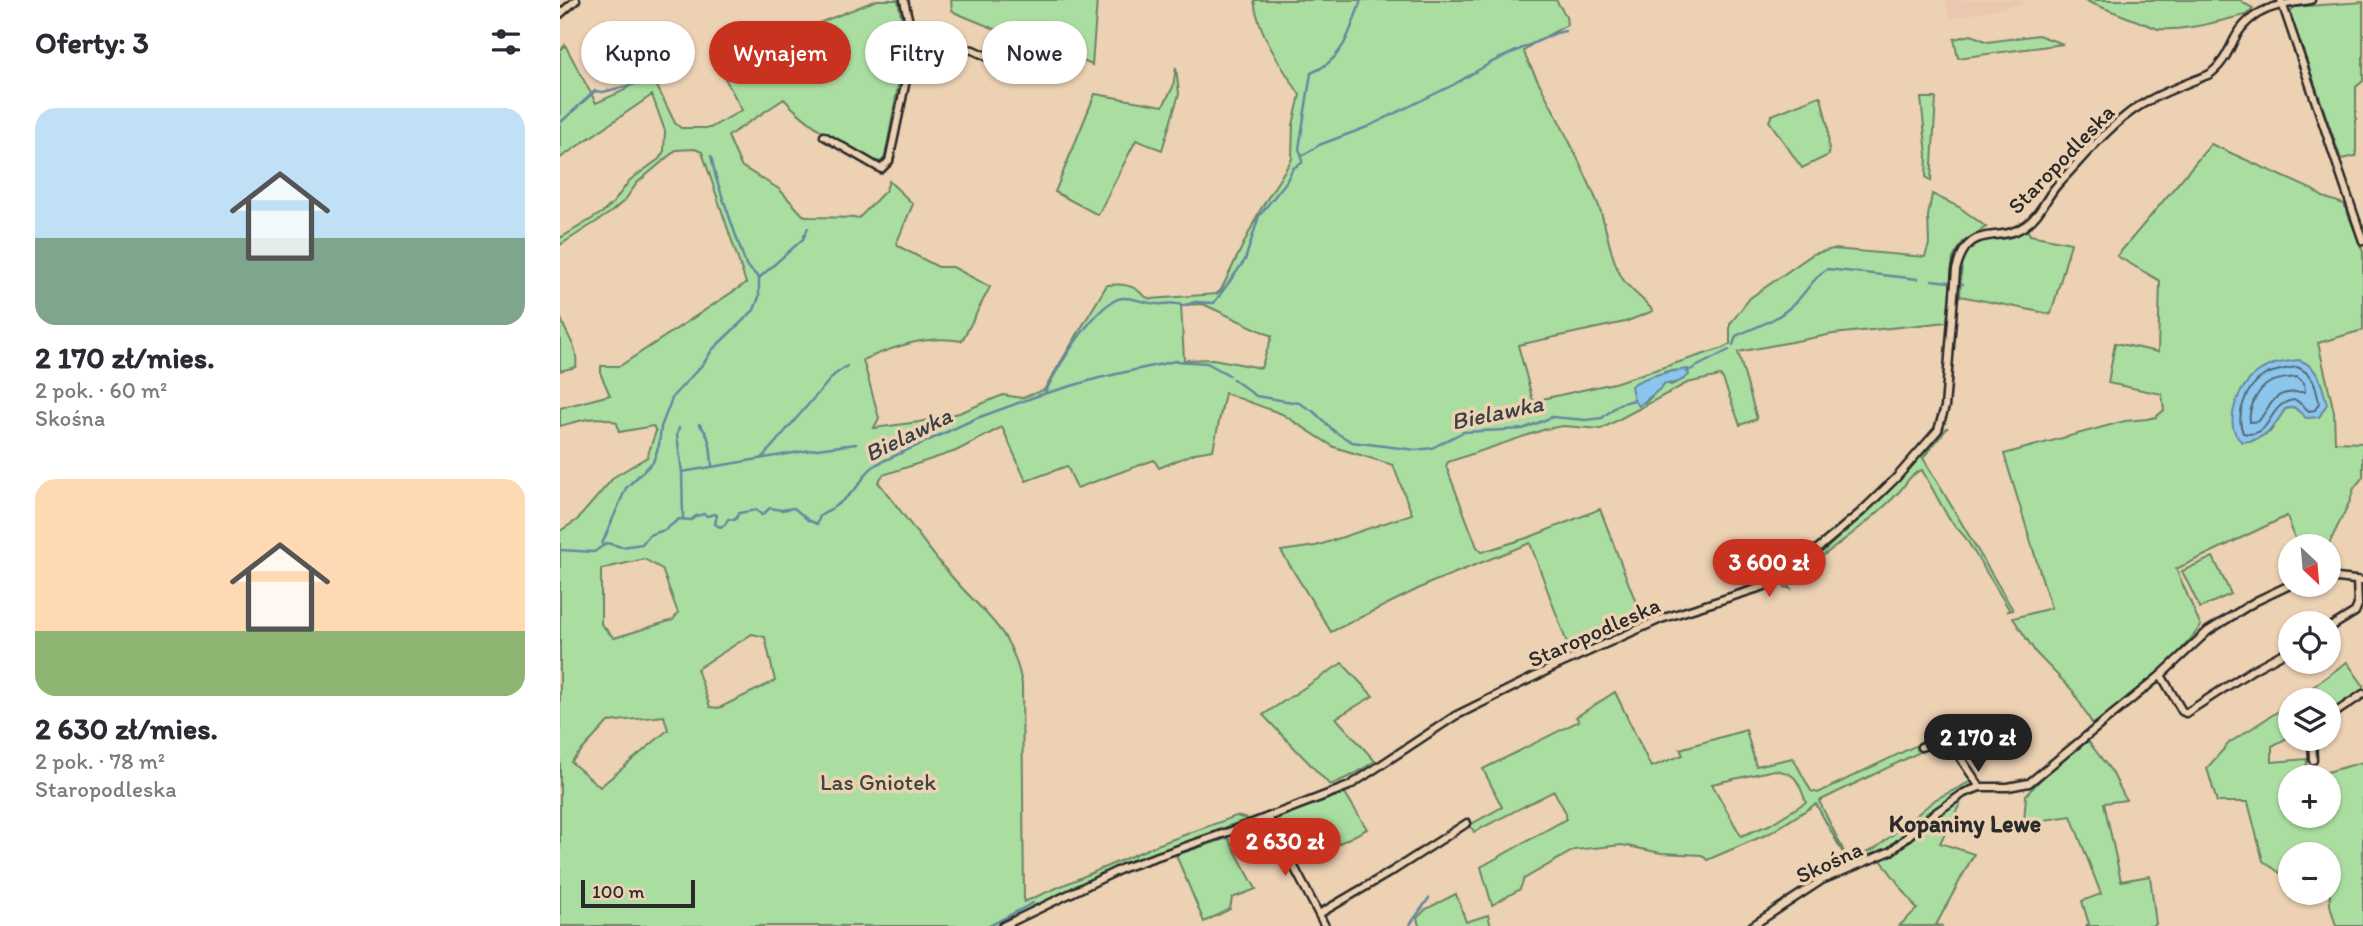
<!DOCTYPE html>
<html lang="pl">
<meta charset="utf-8">
<style>
:root{--surface:#fff;--page:#f7f7f7;--text:#2b2b33;--muted:#7c7c81;--accent:#c8321e}
body{margin:0;font-family:Itim,sans-serif;background:var(--page);color:var(--text);height:100vh;display:flex;flex-direction:column;font-size:26px;white-space:nowrap}
*{box-sizing:border-box;margin:0}
p{font-size:23px;color:var(--muted)}
.icon{flex:none;width:38px;height:38px;fill:none;stroke:currentColor;stroke-width:2;stroke-linecap:round;stroke-linejoin:round}
.map{position:relative;flex:1;overflow:hidden}
.drawer{display:flex;flex-direction:column;background:var(--surface);width:560px}
.drawer>*{flex:none}
.hud{position:absolute;left:21px;top:21px;width:665px;height:63px;display:flex;gap:14px}
.needle{width:46px;rotate:154deg}
.buttons{position:absolute;left:1718px;top:534px;display:grid;gap:14px}
.buttons a{display:grid;place-items:center;width:63px;height:63px;border-radius:50%;background:var(--surface);box-shadow:0 2px 5px #0004;font-size:35px}
.scale{position:absolute;left:21px;bottom:18px;width:114px;box-sizing:border-box;padding-left:7px;border:4px solid #2b2b2b;border-top:0;font-size:19px;line-height:24px;white-space:nowrap;color:#2b2b2b;-webkit-text-stroke:5px #ecd1b3;paint-order:stroke}
.price{position:absolute;translate:-50% -60px;padding:0 16px;border-radius:24px;background:var(--accent);color:#fff;font-size:23px;line-height:46px;filter:drop-shadow(0 2px 4px #0008)}
.price::after{content:'';position:absolute;left:50%;top:42px;width:21px;height:16px;margin-left:-10px;background:inherit;clip-path:polygon(0 0,100% 0,50% 100%)}
.price.active{background:#222;color:#fff}
ul{padding:0;list-style:none}
li{display:grid;align-content:center;gap:14px;height:371px;padding:0 35px}
li span{display:grid;place-items:center;height:217px;border-radius:21px;color:#555}
li>.icon{margin-inline-start:auto}
span .icon{width:126px;height:126px;fill:#fffc;stroke-width:1}
li b{font-size:30px}
h2{display:flex;justify-content:space-between;align-items:center;height:84px;padding:0 35px;font-size:30px}
.pill{padding:0 24px;border-radius:32px;background:var(--surface);box-shadow:0 2px 5px #0004;font-size:24px;line-height:63px}
.pill.active{background:var(--accent);color:#fff}
main{display:flex;flex:1;min-height:0}
.map>svg:first-child{display:block}
.built{fill:#eac7af}
.green{fill:#aadea0;stroke:#6a8466;stroke-width:2;fill-rule:evenodd}
.water{fill:#8dc6ec;stroke:#66889f;stroke-width:2}
.lines{fill:none;stroke-linecap:round;stroke-linejoin:round}
.shore{stroke:#526978;stroke-width:2}
.stream{stroke:#66889f;stroke-width:2.5}
.street-casing{stroke:#2b2b2b;stroke-width:11}
.street{stroke:#ecd1b3;stroke-width:6}
.labels{text-anchor:middle;dominant-baseline:central;stroke-width:7;stroke-linejoin:round;paint-order:stroke}
.street-label{font-size:23px;fill:#2b2b2b;stroke:#ecd1b3}
.park-label{font-size:23px;fill:#3e463d;stroke:#ecd1b3}
.water-label{font-size:24px;font-style:italic;fill:#3a4248;stroke:#ecd1b3}
.neighbourhood-label{font-size:24px;font-weight:bold;fill:#2b2b2b;stroke:#ecd1b3}
</style>
<main>
<section class="drawer">
<h2>Oferty: 3<svg class="icon" aria-label="filters" viewBox="0 0 24 24"><path d="M4 7h16M4 17h16"/><circle cx="9" cy="7" r="2"/><circle cx="15" cy="17" r="2"/></svg></h2>
<ul>
<li><span style="background:linear-gradient(#bfe0f5 60%,#7fa58c 0)"><svg class="icon" aria-label="home" viewBox="0 0 24 24"><path d="M3 11l9-7 9 7M6 9v11h12V9"/></svg></span><div><b>2 170 zł/mies.</b><p>2 pok. · 60 m²</p><p>Skośna</p></div></li>
<li><span style="background:linear-gradient(#ffd9b3 70%,#8fb573 0)"><svg class="icon" aria-label="home" viewBox="0 0 24 24"><path d="M3 11l9-7 9 7M6 9v11h12V9"/></svg></span><div><b>2 630 zł/mies.</b><p>2 pok. · 78 m²</p><p>Staropodleska</p></div></li>
</ul>
</section>
<div class="map">
<svg width="1803" height="926" viewBox="0 0 1803 926">
<rect width="100%" height="100%" fill="#ecd1b3"/>
<filter id="ink" filterUnits="userSpaceOnUse"><feTurbulence type="fractalNoise" baseFrequency=".0143" numOctaves="2"/><feDisplacementMap in="SourceGraphic" scale="14" xChannelSelector="R" yChannelSelector="G"/><feConvolveMatrix kernelMatrix="1 2 1 2 8 2 1 2 1" color-interpolation-filters="sRGB"/></filter>
<g filter="url(#ink)">
<!-- built -->
<path class="built" d="M1386,0H1462V4L1390,18Z"/>
<!-- green -->
<g class="green">
<path d="M317,0H338L346,42L325,157L322,161L312,162C281,143 248,126 224,99L168,136L181,166L219,189L243,215L250,217L299,218L326,190L329,181L353,204L337,242L338,246L378,267H393L430,287L402,341C366,335 336,346 303,360L319,418L314,428L359,422L399,413L443,395L462,398L484,390L547,285C556,284 568,284 576,289C582,293 583,297 591,299L656,294L661,290L699,212L732,159L733,125L740,95C722,67 698,34 694,0H996L1006,16L1007,25L972,44L964,51L966,58C991,106 1017,153 1038,204C1047,226 1049,255 1061,276C1069,291 1083,297 1093,311L1065,322L958,345L973,401L1054,383L1163,348L1170,344V324L1190,298L1253,254L1273,249L1365,257L1369,244L1368,216L1372,194L1399,207L1426,227L1403,242L1393,258L1387,322L1273,334L1178,352L1197,419L1180,425L1163,379L1160,376L1127,383L1041,429L1003,426L986,429L888,462L886,466L917,547L922,552L970,537L1040,509L1083,621L1010,651L970,543L870,583L771,632L721,551L756,546L852,514L833,465L774,447L722,414L665,393L653,450L635,453L599,468L594,460L517,488L507,466L466,481L442,427L396,451L323,475L318,482C343,513 366,547 392,577C426,616 452,629 462,684L464,902L597,845L676,816L688,819L560,866L436,926H0V531L17,520L54,477L87,457L96,431L93,426L59,432L57,423C39,413 19,421 0,426V408L50,395L41,375V366H60L186,283L142,152L135,149L116,150L77,183L65,200L50,213L0,245V236L2,237L43,212L53,203L70,180L99,159L104,151L105,131L92,95L0,158V51L5,45L36,103L63,91L84,75L74,54L94,80L115,123L121,128H150L182,110L159,67C183,60 210,56 226,36ZM643,304L712,336L701,368L653,359L624,360L621,305ZM1128,370L1124,379L1111,385L1105,383L1085,403L1077,382L1108,371ZM84,559L102,569L118,613L113,620L54,638L41,624V569ZM192,634L205,637L215,681L159,708L150,707L137,669ZM104,716L108,730L40,787L11,762L48,722Z"/>
<path d="M391,0H537L532,65L474,40L469,43L396,13L392,10Z"/>
<path d="M1523,0H1682L1683,3L1693,8L1686,15C1657,21 1628,31 1598,29Z"/>
<path d="M1803,2V81L1796,87V156L1781,159L1730,13L1734,7Z"/>
<path d="M1411,35L1428,42L1478,35L1503,44L1398,58L1394,39Z"/>
<path d="M616,67L619,94L602,150L576,140L538,215L495,192L535,94L603,106L613,87Z"/>
<path d="M1259,96L1261,97L1268,127L1269,155L1242,168L1209,121L1212,115Z"/>
<path d="M1361,98H1376L1371,181L1366,177L1367,155Z"/>
<path d="M1651,144L1753,190L1763,197L1784,204L1803,252V330L1758,343L1774,412L1775,442L1803,443V477L1794,488L1790,501L1768,546H1738L1727,516L1616,569L1641,626C1611,665 1573,696 1533,725L1513,691L1476,653L1453,618L1491,608L1444,454L1565,421L1587,419L1596,417L1604,410L1602,394L1548,383L1555,343L1598,352L1600,281L1557,256ZM1713,364L1759,377L1766,404L1759,417L1740,412L1734,407L1725,409L1710,432L1692,441L1694,375Z"/>
<path d="M1468,231L1470,235L1511,243L1491,314L1400,296C1401,285 1400,272 1403,261C1410,236 1447,236 1468,231Z"/>
<path d="M0,315C5,336 19,345 16,367L0,371Z"/>
<path d="M1388,427L1363,458L1453,610L1448,611L1449,609L1405,537L1389,519L1362,470C1351,473 1346,484 1339,492C1306,527 1264,553 1228,583L1231,589L1225,587L1226,580L1265,550L1324,496Z"/>
<path d="M1653,557L1671,594L1640,608L1622,571Z"/>
<path d="M1787,662L1803,685V690L1769,713V700H1735Z"/>
<path d="M782,663L813,696L776,718L815,761L793,775L770,785L703,715Z"/>
<path d="M1055,692L1091,767L1123,755L1120,749L1186,730L1196,766L1233,758L1251,791L1258,793L1357,745L1360,752L1259,801L1288,860L1315,849L1376,799L1410,782V778L1414,786L1367,814L1329,849L1289,864L1256,804L1210,833L1147,860L1142,855L1101,853L1062,845L1014,850L964,879L960,889L932,905L921,867L1006,819V813L994,791L914,832L910,825L942,807L923,769L1019,721L1016,717ZM1214,770C1238,773 1238,782 1246,802L1209,825L1181,836L1152,784Z"/>
<path d="M1731,703V736L1712,746V762L1747,759L1746,777H1731V816H1769V777H1749L1803,762V926H1776L1770,905L1769,854H1731V875H1723L1703,861L1688,802H1657L1647,768L1669,743Z"/>
<path d="M1528,741L1552,772L1566,800L1544,803L1561,881L1590,876L1596,924L1591,926H1525L1529,924L1522,901L1541,894L1511,816L1464,823L1466,795L1488,772Z"/>
<path d="M785,793L807,829L735,866L712,819Z"/>
<path d="M1398,800H1402L1380,843L1414,854L1376,925L1383,926H1339L1357,909L1321,860C1349,844 1371,819 1398,800Z"/>
<path d="M668,838L696,889L672,898L670,909L644,922L616,855Z"/>
<path d="M896,894L906,922L928,915L931,926H859L857,918L866,909Z"/>
</g>
<!-- water -->
<g class="water">
<path d="M1739,360C1759,367 1762,385 1767,404L1759,417L1746,418L1734,407L1725,409C1714,427 1706,440 1682,442C1660,424 1680,382 1701,370C1712,363 1726,362 1739,360Z"/>
<path d="M1128,369L1129,375C1122,381 1113,385 1105,383L1101,388L1079,406L1074,401L1071,386C1086,375 1109,372 1128,369Z"/>
</g>
<g class="lines">
<!-- shore -->
<g class="shore">
<path d="M1737,367C1753,373 1756,387 1759,403L1755,410L1749,411L1736,400C1706,401 1714,440 1683,433C1675,414 1687,385 1705,375C1715,370 1726,369 1737,367Z"/>
<path d="M1737,377L1744,383L1745,392C1715,391 1715,397 1699,421L1690,422C1688,409 1697,390 1709,383C1718,378 1728,378 1737,377Z"/>
</g>
<!-- stream -->
<g class="stream">
<path d="M0,123L35,91L43,92L75,84"/>
<path d="M742,156L739,149L751,73C784,60 790,31 801,0"/>
<path d="M199,278L243,239L248,228"/>
<path d="M1372,280L1389,282"/>
<path d="M1402,284H1403"/>
<path d="M1173,345L1176,336C1201,324 1214,323 1236,302C1247,291 1253,278 1267,269L1358,279"/>
<path d="M1126,372L1169,350"/>
<path d="M673,379L696,396L739,403L753,411L775,432L792,442L856,450L872,448L903,432L963,429L992,417L1026,420L1042,418L1059,404L1074,400"/>
<path d="M485,393C495,371 538,298 564,298C574,298 586,303 596,304C606,305 614,301 623,306L635,302L654,303L685,260L699,216L726,182L733,168L742,163V156L759,145L807,127L893,85L932,62L996,33L1005,31"/>
<path d="M139,424C151,436 151,450 152,466"/>
<path d="M119,428L117,435L122,472"/>
<path d="M202,458L274,375L287,366"/>
<path d="M123,518L122,472L257,449L296,444"/>
<path d="M42,544L66,488L93,462L99,445L101,427L113,396L144,363L152,350L194,310L199,297V278L186,265L156,178L151,156"/>
<path d="M0,550L34,552L47,543L62,547L82,544L89,535L105,530L119,519L131,520L136,516L144,514L147,516L154,514L157,515L155,524L160,527L165,525L168,519L175,520L179,513L196,510L202,515L210,508L221,510L234,508L248,520L257,524L260,516C274,508 284,501 295,489C305,479 302,474 317,464L417,418L480,395L539,378L615,361L647,363L669,375"/>
<path d="M429,926L473,903"/>
<path d="M849,926L869,898"/>
</g>
<defs>
<g id="street">
<path d="M344,0L352,36L357,40L413,50L441,63"/>
<path d="M1721,0L1803,241"/>
<path d="M0,14L16,0"/>
<path d="M264,136L321,169L329,161L350,61L352,36"/>
<path d="M1769,577L1803,581"/>
<path d="M1769,628L1795,612L1798,605L1797,580"/>
<path d="M1601,675L1622,711L1626,713L1694,669L1731,649"/>
<path d="M1769,717L1803,694"/>
<path d="M1752,738L1753,760"/>
<path d="M1361,747L1383,739L1389,741L1420,787"/>
<path d="M708,817L765,926"/>
<path d="M759,914L834,870L907,823"/>
<path d="M443,926L563,868L674,830L789,786L895,716L996,666L1101,619L1202,587L1229,573L1301,512L1336,478L1378,430L1385,407L1396,270C1409,219 1438,246 1466,225C1481,215 1487,195 1499,183C1520,161 1540,136 1564,117C1588,97 1621,86 1650,74C1663,64 1668,52 1675,38C1691,8 1720,4 1751,0"/>
<path d="M1192,926L1262,880L1331,851L1371,816L1404,793L1420,787H1448L1469,783L1601,675L1648,631L1696,601L1732,584"/>
</g>
</defs>
<!-- street casing -->
<use href="#street" class="street-casing"/>
<!-- street -->
<use href="#street" class="street"/>
</g>
</g>
<g class="labels">
<!-- street labels -->
<g class="street-label">
<text transform="translate(1501 159) rotate(-46)">Staropodleska</text>
<text transform="translate(1034 632) rotate(-24)">Staropodleska</text>
<text transform="translate(1269 862) rotate(-25)">Skośna</text>
</g>
<!-- park labels -->
<g class="park-label">
<text x="318" y="782">Las Gniotek</text>
</g>
<!-- water labels -->
<g class="water-label">
<text transform="translate(937 412) rotate(-12)">Bielawka</text>
<text transform="translate(348 434) rotate(-26)">Bielawka</text>
</g>
<!-- neighbourhood labels -->
<g class="neighbourhood-label">
<text x="1405" y="823">Kopaniny Lewe</text>
</g>
</g>
</svg>
<div class="buttons">
<a><svg class="needle" viewBox="-14 -14 28 28"><path d="M0-13l5 13h-10z" fill="#e53935"/><path d="M0 13l5-13h-10z" fill="#7c7c81"/></svg></a>
<a><svg class="icon" aria-label="locate" viewBox="0 0 24 24"><circle cx="12" cy="12" r="6"/><path d="M12 2v4M12 18v4M2 12h4M18 12h4"/></svg></a>
<a><svg class="icon" aria-label="layers" viewBox="0 0 24 24"><path d="M12 4l9 5-9 5-9-5zM3 14l9 5 9-5"/></svg></a>
<a>+</a>
<a>−</a>
</div>
<div class="scale">100 m</div>
<b class="price" style="left:1209px;top:599px">3 600 zł</b>
<b class="price active" style="left:1418px;top:774px">2 170 zł</b>
<b class="price" style="left:725px;top:878px">2 630 zł</b>
<div class="hud">
<a class="pill">Kupno</a>
<a class="pill active">Wynajem</a>
<a class="pill">Filtry</a>
<a class="pill">Nowe</a>
</div>
</div>
</main>
